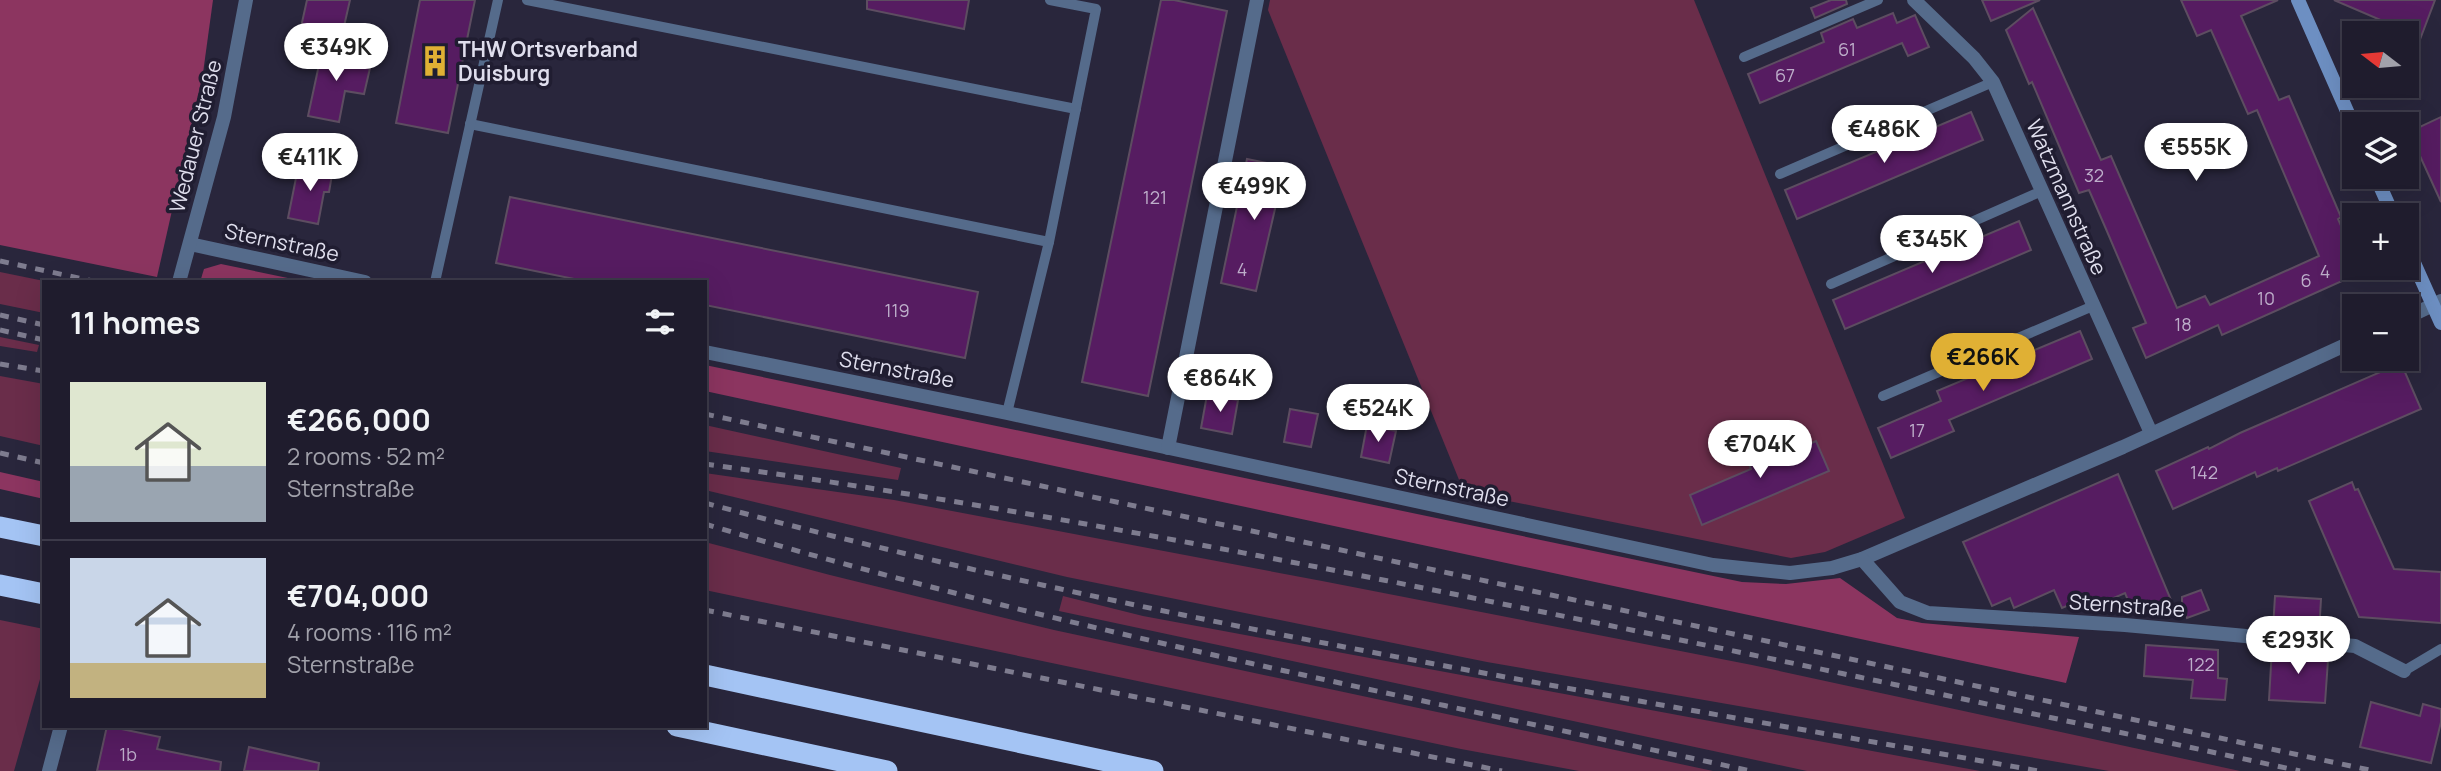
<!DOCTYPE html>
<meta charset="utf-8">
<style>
:root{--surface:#1f1c2d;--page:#272535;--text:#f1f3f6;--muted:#a1a1aa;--line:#3c3a49;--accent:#e0b034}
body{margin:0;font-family:Manrope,sans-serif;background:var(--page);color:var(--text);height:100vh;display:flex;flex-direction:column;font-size:26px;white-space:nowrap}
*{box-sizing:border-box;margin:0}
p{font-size:23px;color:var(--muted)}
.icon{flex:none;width:38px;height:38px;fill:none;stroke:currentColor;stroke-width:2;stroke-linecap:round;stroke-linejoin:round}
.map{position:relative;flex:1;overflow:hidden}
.details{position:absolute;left:42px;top:280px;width:665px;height:448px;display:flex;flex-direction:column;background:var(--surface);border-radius:0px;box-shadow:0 7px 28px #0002,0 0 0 2px var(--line)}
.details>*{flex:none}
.needle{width:46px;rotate:286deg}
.fabs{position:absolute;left:2342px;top:21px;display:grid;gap:14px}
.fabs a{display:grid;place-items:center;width:77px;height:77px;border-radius:0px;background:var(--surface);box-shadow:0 7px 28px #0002,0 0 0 2px var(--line);font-size:35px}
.price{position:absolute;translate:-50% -60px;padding:0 16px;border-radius:24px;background:#fff;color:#222;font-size:23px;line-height:46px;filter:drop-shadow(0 2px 4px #0008)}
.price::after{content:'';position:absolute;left:50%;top:42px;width:21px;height:16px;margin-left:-10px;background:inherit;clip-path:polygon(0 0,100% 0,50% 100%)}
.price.selected{background:var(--accent);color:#111}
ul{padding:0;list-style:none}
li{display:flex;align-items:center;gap:21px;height:175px;padding:0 28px}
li+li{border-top:2px solid var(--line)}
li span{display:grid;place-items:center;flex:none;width:196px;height:140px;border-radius:0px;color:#555}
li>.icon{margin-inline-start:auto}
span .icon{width:84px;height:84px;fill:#fffc;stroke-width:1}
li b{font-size:30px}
h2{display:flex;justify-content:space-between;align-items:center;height:84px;padding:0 28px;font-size:30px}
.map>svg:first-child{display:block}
.green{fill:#6a2d4a}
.forest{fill:#8c3560}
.building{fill:#561c61;stroke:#5d4d61;stroke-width:2}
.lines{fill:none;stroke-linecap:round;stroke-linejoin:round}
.service{stroke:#556b8b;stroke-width:10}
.minor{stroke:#556b8b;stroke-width:14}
.tertiary{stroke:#556b8b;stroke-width:14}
.secondary{stroke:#6d8fc2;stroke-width:14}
.motorway{stroke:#a4c4f4;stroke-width:21}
.rail{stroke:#7e7c8f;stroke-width:5;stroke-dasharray:9 9;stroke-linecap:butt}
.labels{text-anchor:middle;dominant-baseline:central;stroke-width:7;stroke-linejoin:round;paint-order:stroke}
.number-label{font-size:18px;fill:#bdaeca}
.poi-label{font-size:21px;font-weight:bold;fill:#dfdeed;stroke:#201d31;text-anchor:start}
.street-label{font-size:21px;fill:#dfdeed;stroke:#201d31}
</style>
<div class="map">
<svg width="2441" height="771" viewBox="0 0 2441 771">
<rect width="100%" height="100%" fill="#29263c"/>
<!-- green -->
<g class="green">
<path d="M1270,0H1694L1905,518L1825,552L1791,558L1464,492L1268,10Z"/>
<path d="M0,272L49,282H44V313L0,304Z"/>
<path d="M0,337L39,345L37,352L0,346Z"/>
<path d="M0,376L44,384V446L0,436Z"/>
<path d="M705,425L901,468L898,480L705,451Z"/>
<path d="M705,473L894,500L1322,581L1752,665L2240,771H2109L1487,662L1067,577L705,490Z"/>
<path d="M705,542L830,575L1054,630L1713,771H1579L1461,749L705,590Z"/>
<path d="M1063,596L1143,616L1980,771H1807L1059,611Z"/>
<path d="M0,620L44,629V665L14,771H0Z"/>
</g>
<!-- forest -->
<g class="forest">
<path d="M0,0H213L203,73L157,277L0,245Z"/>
<path d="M221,264L307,282H200L204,269Z"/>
<path d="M705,365L1742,582L1786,584L1840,578L1897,618L1922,623L2079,637L2066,683L705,391Z"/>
<path d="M0,472L44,482V499L0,489Z"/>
</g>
<!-- building -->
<g class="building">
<path d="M307,0H350L342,35L301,27Z"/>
<path d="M420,0H475L448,133L396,123Z"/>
<path d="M867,0H969L964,29L867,9Z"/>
<path d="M1161,0H1174L1227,11L1148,396L1082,382Z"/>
<path d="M1831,0H1846L1847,4L1815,18L1811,8Z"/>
<path d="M1982,0H2040L1991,21Z"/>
<path d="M2181,0H2278L2241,16L2279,100L2289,96L2341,217L2338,219L2354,254V268H2360L2362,272L2222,335L2218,325L2146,358L2133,328L2146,323L2106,229L2089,190L2079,193L2032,82L2029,84L2006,30L2033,8L2101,160L2111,156L2177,308L2205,296L2210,305L2319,256L2257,110L2248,114L2211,30L2197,36Z"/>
<path d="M2334,0H2435L2408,71L2406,33H2386L2390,24Z"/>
<path d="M1893,13L1897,23L1915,15L1929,47L1908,56L1902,43L1760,103L1748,74L1824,42L1821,33L1853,19L1857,28Z"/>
<path d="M323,46L358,53L356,65L370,68L364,94L345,91L339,122L308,116Z"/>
<path d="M1971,112L1983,140L1797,219L1785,190Z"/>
<path d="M2441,117V202L2409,132Z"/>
<path d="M1247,159L1292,168L1286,198L1278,196L1256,291L1221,283Z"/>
<path d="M299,163L333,169L329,192H324L318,224L288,218Z"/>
<path d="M510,197L978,292L965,358L705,305V282H589L496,263Z"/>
<path d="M2019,221L2031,250L1845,329L1833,300Z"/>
<path d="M2080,331L2092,359L1949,420L1954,431L1891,458L1878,428L1941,401L1937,391Z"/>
<path d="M2401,363L2421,409L2278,471L2277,468L2257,477L2255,472L2173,509L2156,471L2208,447L2209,449L2240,433Z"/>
<path d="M1207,395L1238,400L1232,434L1201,428Z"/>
<path d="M1290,409L1318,414L1311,447L1284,442Z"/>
<path d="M1367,425L1396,431L1389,463L1361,457Z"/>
<path d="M1783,441L1788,453L1816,441L1829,471L1702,525L1690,495L1751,469L1746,457Z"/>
<path d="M2118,474L2171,600L2141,612H2133L2125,593L2086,610L2081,600L2062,608L2054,590L2014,608L2010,598L1992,606L1963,542Z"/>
<path d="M2352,482L2355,490L2358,489L2394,569L2441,572V623L2359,617L2309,501Z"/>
<path d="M2201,590L2209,610L2187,618L2182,605V597Z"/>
<path d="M2275,596L2321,599L2319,633L2273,629Z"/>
<path d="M2146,645L2218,650V678L2227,679L2225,700L2191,698L2193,680L2144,676Z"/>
<path d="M2272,648L2318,652V659L2328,660L2325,703L2269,700Z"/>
<path d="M2371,702L2420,716L2423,704L2441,709V722L2431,763L2360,747Z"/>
<path d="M107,726L160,737L157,749L221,762L220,771H97Z"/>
<path d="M249,747L319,763L318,771H244Z"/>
</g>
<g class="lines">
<!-- service -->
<g class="service">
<path d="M527,0L1076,109"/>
<path d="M1744,57L1878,0"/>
<path d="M470,124L1049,242"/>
<path d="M1780,174L1993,82"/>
<path d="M435,282L498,0"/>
<path d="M1831,284L2042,191"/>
<path d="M1883,396L2093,306"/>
<path d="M1007,413L1049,242L1096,9L1050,0"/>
<path d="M2404,671L2441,649"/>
</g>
<!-- minor -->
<g class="minor">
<path d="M1914,0L1974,58L1993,82L2151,433"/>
<path d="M190,244L365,282"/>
<path d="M2406,318L2441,301"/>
<path d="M705,352L1007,413L1713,565L1790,573L1832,568L1862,559L2123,447L2354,341"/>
<path d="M1168,448L1257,0"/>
<path d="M1862,559L1900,602L1928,613L2125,625L2355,646L2404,671"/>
</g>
<!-- tertiary -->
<g class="tertiary">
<path d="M179,282L224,117L246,0"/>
<path d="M49,771L61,726"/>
</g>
<!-- secondary -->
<g class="secondary">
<path d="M2298,0L2354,127"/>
<path d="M2376,177L2393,215"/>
<path d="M2406,245L2441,323"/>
</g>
<!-- motorway -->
<g class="motorway">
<path d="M0,527L44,536"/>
<path d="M0,585L44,594"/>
<path d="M705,675L1153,771"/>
<path d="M677,726L887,771"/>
</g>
<!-- rail -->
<g class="rail">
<path d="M0,261L97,282"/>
<path d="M0,315L44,325"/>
<path d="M0,330L44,340"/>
<path d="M0,364L44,371"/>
<path d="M705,414L2374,771"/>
<path d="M0,453L44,463"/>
<path d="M705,464C970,500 1232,549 1493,602C1763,656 2031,713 2300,771"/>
<path d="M705,503C1144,621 1592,692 2039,771"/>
<path d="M705,524C1048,627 1401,695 1751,771"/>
<path d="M705,610L1502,771"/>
</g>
</g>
<!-- icons -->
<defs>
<symbol id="building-bare" viewBox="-9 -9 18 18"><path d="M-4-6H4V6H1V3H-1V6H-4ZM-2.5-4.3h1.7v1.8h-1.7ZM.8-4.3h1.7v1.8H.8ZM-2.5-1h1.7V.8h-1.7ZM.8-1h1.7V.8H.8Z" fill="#e0b034" stroke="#201d31" stroke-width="2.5" paint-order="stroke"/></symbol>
</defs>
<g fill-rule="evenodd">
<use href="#building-bare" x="413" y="39" width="44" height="44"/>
</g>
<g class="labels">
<!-- number labels -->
<g class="number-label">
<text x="1847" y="49">61</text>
<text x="1785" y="75">67</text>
<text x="2094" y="175">32</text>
<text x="1155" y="197">121</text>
<text x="1242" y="269">4</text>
<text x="2325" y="271">4</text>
<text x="2306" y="280">6</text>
<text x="2266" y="298">10</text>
<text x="897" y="310">119</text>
<text x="2183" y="324">18</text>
<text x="1917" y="430">17</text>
<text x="2204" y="472">142</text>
<text x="2201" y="664">122</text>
<text x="128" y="754">1b</text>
</g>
<!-- poi labels -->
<g class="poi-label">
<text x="458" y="49">THW Ortsverband<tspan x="458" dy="24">Duisburg</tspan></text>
</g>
<!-- street labels -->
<g class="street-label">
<text transform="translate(195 136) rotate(-76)">Wedauer Straße</text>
<text transform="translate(2067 197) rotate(66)">Watzmannstraße</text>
<text transform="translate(282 242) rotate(12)">Sternstraße</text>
<text transform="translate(897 369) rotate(11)">Sternstraße</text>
<text transform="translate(1452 487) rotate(12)">Sternstraße</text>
<text transform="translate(2127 605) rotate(4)">Sternstraße</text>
</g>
</g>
</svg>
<div class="fabs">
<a><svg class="needle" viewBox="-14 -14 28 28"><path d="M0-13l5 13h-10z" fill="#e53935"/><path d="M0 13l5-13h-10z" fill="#a1a1aa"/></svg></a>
<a><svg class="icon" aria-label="layers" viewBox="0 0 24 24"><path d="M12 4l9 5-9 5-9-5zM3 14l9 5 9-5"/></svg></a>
<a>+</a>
<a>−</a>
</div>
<b class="price" style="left:336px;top:83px">€349K</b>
<b class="price" style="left:1884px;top:165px">€486K</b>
<b class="price" style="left:2196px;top:183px">€555K</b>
<b class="price" style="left:310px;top:193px">€411K</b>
<b class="price" style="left:1254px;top:222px">€499K</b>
<b class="price" style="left:1932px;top:275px">€345K</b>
<b class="price selected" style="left:1983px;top:393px">€266K</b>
<b class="price" style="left:1220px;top:414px">€864K</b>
<b class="price" style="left:1378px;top:444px">€524K</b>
<b class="price" style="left:1760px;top:480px">€704K</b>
<b class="price" style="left:2298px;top:676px">€293K</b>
<section class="details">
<h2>11 homes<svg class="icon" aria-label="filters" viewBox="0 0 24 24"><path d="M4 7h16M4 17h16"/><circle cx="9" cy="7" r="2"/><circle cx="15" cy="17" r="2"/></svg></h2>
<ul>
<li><span style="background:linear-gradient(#dfe7d0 60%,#9aa5b1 0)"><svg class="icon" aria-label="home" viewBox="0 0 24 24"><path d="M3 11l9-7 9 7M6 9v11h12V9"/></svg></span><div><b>€266,000</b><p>2 rooms · 52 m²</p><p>Sternstraße</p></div></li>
<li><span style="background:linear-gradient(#c9d6e8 75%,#c2b280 0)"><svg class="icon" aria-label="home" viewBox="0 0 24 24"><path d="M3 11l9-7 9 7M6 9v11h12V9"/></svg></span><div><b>€704,000</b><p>4 rooms · 116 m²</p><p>Sternstraße</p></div></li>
</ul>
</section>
</div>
